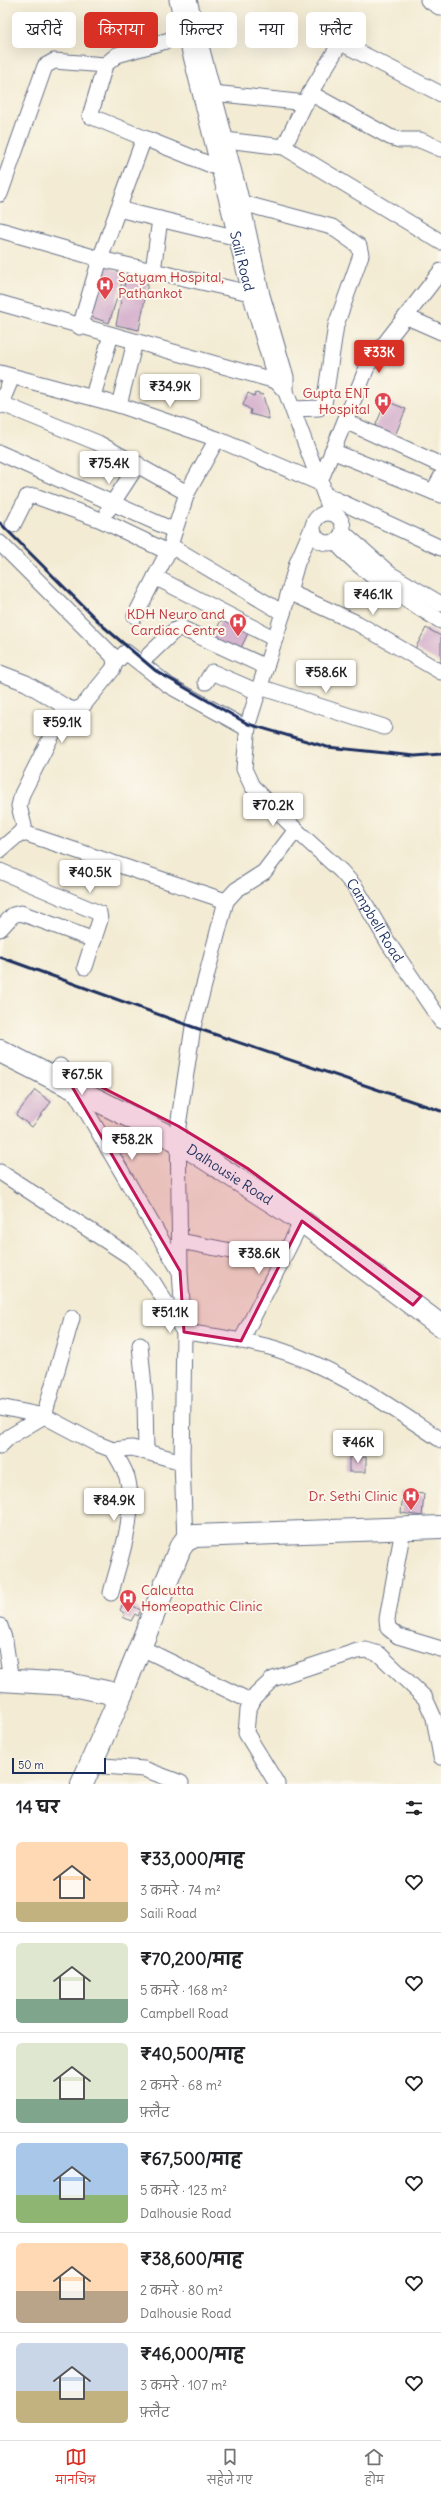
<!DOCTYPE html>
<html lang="hi">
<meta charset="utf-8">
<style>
:root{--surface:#fff;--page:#f2f2f2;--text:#202124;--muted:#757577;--line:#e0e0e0;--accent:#d93025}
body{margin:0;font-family:Delius,"Playpen Sans Deva",sans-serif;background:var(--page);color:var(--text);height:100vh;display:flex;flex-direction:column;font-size:15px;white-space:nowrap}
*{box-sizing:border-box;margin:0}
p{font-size:13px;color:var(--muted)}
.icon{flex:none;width:22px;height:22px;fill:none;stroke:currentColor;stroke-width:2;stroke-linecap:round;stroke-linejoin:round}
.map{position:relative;height:1784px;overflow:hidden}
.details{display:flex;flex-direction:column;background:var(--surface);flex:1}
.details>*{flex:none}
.guide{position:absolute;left:12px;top:12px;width:417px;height:36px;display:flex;gap:8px}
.scale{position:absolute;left:12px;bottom:10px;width:94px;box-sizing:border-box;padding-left:4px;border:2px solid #1b2f5e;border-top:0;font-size:11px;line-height:14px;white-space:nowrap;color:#1b2f5e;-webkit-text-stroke:3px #fbf7ec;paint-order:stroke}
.price{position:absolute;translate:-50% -34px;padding:0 9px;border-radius:4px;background:#fff;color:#222;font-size:13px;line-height:26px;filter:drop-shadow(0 1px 2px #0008)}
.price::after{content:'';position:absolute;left:50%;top:24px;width:12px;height:9px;margin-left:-6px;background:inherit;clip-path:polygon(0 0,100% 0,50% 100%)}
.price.on{background:var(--accent);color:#fff}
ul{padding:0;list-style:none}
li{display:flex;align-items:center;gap:12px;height:100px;padding:0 16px}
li+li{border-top:1px solid var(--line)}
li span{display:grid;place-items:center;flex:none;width:112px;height:80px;border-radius:6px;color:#555}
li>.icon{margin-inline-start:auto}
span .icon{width:48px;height:48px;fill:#fffc;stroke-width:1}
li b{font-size:17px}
h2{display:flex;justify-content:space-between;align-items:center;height:48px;padding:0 16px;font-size:17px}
.pill{padding:0 14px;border-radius:6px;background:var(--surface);box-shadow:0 4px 16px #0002;font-size:14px;line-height:36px}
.pill.on{background:var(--accent);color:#fff}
.tabs{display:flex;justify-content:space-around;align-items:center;height:56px;border-top:1px solid var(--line);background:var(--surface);font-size:11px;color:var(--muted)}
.tabs a{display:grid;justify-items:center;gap:2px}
.tabs .on{color:var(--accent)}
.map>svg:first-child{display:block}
.building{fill:#d2abca}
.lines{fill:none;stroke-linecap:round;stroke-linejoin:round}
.street-casing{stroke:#677187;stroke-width:17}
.secondary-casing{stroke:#677187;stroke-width:24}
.primary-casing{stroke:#677187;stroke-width:24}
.street{stroke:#fff;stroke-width:15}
.secondary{stroke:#fff;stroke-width:22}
.primary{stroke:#fff;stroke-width:22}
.rail{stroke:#1b2f5e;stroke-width:3}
.marked{fill:#c2185b;fill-opacity:0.2;stroke:#c2185b;stroke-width:3;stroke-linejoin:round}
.labels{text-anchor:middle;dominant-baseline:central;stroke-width:4;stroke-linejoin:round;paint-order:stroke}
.street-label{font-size:14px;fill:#1b2f5e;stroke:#fbf7ec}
.health-label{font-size:14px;fill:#be3a42;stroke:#fbf7ec;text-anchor:end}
</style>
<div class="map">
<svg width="441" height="1784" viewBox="0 0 441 1784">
<rect width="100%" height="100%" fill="#fbf7ec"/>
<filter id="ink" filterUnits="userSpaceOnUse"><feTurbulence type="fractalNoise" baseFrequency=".025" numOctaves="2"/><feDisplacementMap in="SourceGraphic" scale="8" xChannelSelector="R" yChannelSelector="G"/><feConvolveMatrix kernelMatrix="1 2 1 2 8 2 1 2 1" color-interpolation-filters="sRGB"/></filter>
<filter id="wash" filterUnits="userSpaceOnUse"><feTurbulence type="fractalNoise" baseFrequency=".012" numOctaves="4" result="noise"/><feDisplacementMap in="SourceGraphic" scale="16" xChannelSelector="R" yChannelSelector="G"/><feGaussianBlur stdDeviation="0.9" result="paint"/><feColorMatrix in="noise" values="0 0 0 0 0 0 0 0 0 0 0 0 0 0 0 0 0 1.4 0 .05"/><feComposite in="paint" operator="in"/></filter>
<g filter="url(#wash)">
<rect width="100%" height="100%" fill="#f3ebd3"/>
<g id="blocks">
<!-- building -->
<g class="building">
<path d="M105,266L125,273L109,323L89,316Z"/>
<path d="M128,267L150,272L139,330L116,325Z"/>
<path d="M248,393L254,396L256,393L263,395L269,419L250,414L251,410L243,405Z"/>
<path d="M386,401L406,409L394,438L374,429Z"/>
<path d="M222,618L249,631L239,652L212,639Z"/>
<path d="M426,628L441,636V663L415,649Z"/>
<path d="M35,1090L51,1102L32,1127L16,1115Z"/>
<rect x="349" y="1457" width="17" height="15"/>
<path d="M403,1492L424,1494L422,1516L401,1513Z"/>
<path d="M122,1606L129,1609L133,1606L141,1610L138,1616L135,1614L131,1621L123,1617L125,1614L120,1610Z"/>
</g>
</g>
</g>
<g filter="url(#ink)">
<use href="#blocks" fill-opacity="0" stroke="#677187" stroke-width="1"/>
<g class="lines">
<defs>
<g id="street">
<path id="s1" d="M177,0L250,293L276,381L286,392L331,512"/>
<path d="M189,0L242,203L262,295L286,377V392"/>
<path d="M428,0L441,8"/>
<path d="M213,93L306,103"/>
<path d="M310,93L390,137L400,140H420L441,149"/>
<path d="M144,138L221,169"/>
<path d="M216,142L225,140L284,147L441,242"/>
<path d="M284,147L310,93L339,45H345L441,94"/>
<path d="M0,194L45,66L54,61L105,65L117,55L187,35"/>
<path d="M242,203L332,227L359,246L361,255L336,325L324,404L319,408L293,409"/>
<path d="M118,209L238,238"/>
<path d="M0,230L100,259L250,293"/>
<path d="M153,271L160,219"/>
<path d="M0,303L276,381L284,378"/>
<path d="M407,317L441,332"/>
<path d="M80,327L100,259L144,138L90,116L105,65"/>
<path d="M0,373L119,405L217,439L322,484"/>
<path d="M93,396L111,335"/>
<path d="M0,403L98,443L187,493"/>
<path d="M119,405L135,342"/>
<path d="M0,406L12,377"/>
<path d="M345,421L441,465"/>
<path d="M332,451L441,495"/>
<path d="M0,453L173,530"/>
<path d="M321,479L368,365L441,271"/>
<path d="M433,492L441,477"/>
<path d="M326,495L441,548"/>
<path d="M108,510L138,464"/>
<circle cx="328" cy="528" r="15"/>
<path d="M13,525L27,497L35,496L101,520L168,552"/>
<path d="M343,532L390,574L441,604"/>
<path d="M172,539L187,493L217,439"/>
<path d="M335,542C365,575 402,598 441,621"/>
<path d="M0,543L113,656L115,663L113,669L82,707L74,710L66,707"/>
<path d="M155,577L275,639"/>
<path d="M289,592L357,623L441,672"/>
<path d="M135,616L171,546L283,613"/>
<path d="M149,655L175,630L181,628L266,667"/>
<path d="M115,663L126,652L168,685L248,729"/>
<path d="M0,673L26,683L66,707L22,794L19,806L24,826L21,832L0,850"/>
<path d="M206,682L212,672L258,692"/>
<path d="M260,687L384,727"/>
<path id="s2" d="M296,830L341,871L356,888L389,944L441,1021"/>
<path d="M21,832L226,901"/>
<path d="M0,871L99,913L100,920L85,967"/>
<path d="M0,929L13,915L21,913L94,940"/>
<path d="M60,1066L179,1270"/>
<path d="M0,1172L131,1257L153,1282L184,1332C214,1336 245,1340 273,1348C334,1366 389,1406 441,1440"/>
<path d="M180,1241L282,1261"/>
<path d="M241,1341L302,1221"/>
<path d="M140,1345L145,1399L146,1452"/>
<path d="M0,1407L44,1416L95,1443L113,1450L132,1448L182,1462"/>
<path d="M0,1446L9,1437L44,1416L72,1318"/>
<path d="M403,1529L387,1619L388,1628L398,1636L441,1649"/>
<path d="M185,1541L182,1462L184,1332L180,1271L178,1126L193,1027L226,901L236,890L264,872L296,830L252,786L244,769L248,724L283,613L297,563L313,526"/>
<path d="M111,1593C120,1557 137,1515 127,1477C124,1468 118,1459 113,1450"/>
<path d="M0,1626L5,1641L11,1681"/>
<path d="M140,1647L252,1702"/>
<path d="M90,1765L144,1769L181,1783"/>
<path d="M277,1784L246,1733L248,1710L256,1695L273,1679L357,1651L366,1650L379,1654L425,1698L434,1718L441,1757"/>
</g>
<g id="secondary">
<path id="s3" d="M0,1051L178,1141L302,1221L441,1326"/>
</g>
<g id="primary">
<path d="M0,1680L68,1684L121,1695L180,1548L185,1541L195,1536L441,1527"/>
<path d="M82,1784L121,1695"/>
</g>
</defs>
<!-- street casing -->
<use href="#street" class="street-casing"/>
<!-- secondary casing -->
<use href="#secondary" class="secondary-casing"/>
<!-- primary casing -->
<use href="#primary" class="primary-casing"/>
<!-- street -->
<use href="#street" class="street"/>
<!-- secondary -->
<use href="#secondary" class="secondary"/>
<!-- primary -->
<use href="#primary" class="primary"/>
<!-- rail -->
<g class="rail">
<path d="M0,523L104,627L156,671L248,724L327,747L415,756L441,754"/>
<path d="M0,957L193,1027L441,1111"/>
</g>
</g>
</g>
<!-- marked area -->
<path class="marked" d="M60,1066L178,1126L247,1168L421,1296L413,1305L302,1221L241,1341L184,1332L180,1271Z"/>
<!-- icons -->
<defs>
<symbol id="hospital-pin" viewBox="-11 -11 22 30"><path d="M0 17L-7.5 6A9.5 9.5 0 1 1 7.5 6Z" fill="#e0444e" stroke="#fbf7ec"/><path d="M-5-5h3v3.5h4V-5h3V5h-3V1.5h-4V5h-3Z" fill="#fff"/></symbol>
</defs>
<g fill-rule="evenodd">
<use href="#hospital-pin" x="95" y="275" width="20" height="27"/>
<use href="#hospital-pin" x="373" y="391" width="20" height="27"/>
<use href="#hospital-pin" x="228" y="612" width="20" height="27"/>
<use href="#hospital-pin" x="401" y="1486" width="20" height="27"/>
<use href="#hospital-pin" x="118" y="1588" width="20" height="27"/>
</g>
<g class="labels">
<!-- street labels -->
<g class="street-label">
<text stroke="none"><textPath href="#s1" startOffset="269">Saili Road</textPath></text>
<text stroke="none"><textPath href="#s2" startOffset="121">Campbell Road</textPath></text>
<text stroke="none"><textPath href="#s3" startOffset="261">Dalhousie Road</textPath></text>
</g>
<!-- health labels -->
<g class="health-label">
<text x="118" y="277" text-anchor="start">Satyam Hospital,<tspan x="118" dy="16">Pathankot</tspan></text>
<text x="370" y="393">Gupta ENT<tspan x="370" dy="16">Hospital</tspan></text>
<text x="225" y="614">KDH Neuro and<tspan x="225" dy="16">Cardiac Centre</tspan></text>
<text x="398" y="1496">Dr. Sethi Clinic</text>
<text x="141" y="1590" text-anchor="start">Calcutta<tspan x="141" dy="16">Homeopathic Clinic</tspan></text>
</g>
</g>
</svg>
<div class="scale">50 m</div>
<b class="price on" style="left:379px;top:374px">₹33K</b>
<b class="price" style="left:170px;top:408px">₹34.9K</b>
<b class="price" style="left:109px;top:485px">₹75.4K</b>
<b class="price" style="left:373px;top:616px">₹46.1K</b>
<b class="price" style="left:326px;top:694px">₹58.6K</b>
<b class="price" style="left:62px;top:744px">₹59.1K</b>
<b class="price" style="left:273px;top:827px">₹70.2K</b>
<b class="price" style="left:90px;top:894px">₹40.5K</b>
<b class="price" style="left:82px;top:1096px">₹67.5K</b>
<b class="price" style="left:132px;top:1161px">₹58.2K</b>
<b class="price" style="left:259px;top:1275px">₹38.6K</b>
<b class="price" style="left:170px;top:1334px">₹51.1K</b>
<b class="price" style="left:358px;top:1464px">₹46K</b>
<b class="price" style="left:114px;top:1522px">₹84.9K</b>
<div class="guide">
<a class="pill">खरीदें</a>
<a class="pill on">किराया</a>
<a class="pill">फ़िल्टर</a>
<a class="pill">नया</a>
<a class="pill">फ़्लैट</a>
</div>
</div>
<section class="details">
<h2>14 घर<svg class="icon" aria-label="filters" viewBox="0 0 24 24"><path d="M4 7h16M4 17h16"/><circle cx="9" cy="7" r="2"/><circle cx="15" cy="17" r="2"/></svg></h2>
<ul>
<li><span style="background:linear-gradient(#ffd9b3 75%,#c2b280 0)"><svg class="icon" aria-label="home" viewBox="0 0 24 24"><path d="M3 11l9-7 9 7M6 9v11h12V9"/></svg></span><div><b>₹33,000/माह</b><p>3 कमरे · 74 m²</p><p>Saili Road</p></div><svg class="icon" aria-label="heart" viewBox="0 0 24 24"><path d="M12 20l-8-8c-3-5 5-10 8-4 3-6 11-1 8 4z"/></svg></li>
<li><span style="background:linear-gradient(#dfe7d0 70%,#7fa58c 0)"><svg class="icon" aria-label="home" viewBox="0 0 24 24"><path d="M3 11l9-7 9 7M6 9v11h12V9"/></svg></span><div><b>₹70,200/माह</b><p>5 कमरे · 168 m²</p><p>Campbell Road</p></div><svg class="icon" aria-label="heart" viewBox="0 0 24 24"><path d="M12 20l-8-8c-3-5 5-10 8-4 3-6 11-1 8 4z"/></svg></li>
<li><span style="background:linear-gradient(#dfe7d0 70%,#7fa58c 0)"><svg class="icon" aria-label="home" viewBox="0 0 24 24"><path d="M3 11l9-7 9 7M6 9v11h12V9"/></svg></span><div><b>₹40,500/माह</b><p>2 कमरे · 68 m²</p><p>फ़्लैट</p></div><svg class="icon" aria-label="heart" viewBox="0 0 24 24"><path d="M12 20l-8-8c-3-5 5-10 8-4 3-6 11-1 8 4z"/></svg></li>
<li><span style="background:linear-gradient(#a9c7e8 65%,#8fb573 0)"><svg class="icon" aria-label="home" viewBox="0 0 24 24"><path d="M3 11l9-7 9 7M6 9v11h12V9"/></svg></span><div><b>₹67,500/माह</b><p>5 कमरे · 123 m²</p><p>Dalhousie Road</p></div><svg class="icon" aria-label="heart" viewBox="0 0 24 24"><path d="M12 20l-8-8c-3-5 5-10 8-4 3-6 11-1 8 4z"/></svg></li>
<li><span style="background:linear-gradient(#ffd9b3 60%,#b9a48a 0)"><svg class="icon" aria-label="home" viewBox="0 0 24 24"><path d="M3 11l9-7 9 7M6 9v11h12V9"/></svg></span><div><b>₹38,600/माह</b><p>2 कमरे · 80 m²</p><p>Dalhousie Road</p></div><svg class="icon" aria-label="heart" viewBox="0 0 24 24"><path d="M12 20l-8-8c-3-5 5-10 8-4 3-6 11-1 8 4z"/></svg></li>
<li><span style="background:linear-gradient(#c9d6e8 60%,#c2b280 0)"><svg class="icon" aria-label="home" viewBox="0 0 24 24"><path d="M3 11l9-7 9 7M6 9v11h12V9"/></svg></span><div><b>₹46,000/माह</b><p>3 कमरे · 107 m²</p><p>फ़्लैट</p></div><svg class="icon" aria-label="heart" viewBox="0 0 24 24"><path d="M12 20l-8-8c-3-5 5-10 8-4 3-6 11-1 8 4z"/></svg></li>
</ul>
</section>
<nav class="tabs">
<a class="on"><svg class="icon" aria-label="map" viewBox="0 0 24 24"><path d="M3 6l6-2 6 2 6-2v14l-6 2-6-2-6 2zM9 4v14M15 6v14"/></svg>मानचित्र</a>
<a><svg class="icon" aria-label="saved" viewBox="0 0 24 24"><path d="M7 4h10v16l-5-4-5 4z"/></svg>सहेजे गए</a>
<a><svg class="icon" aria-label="home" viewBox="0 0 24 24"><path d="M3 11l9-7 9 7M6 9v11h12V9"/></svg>होम</a>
</nav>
